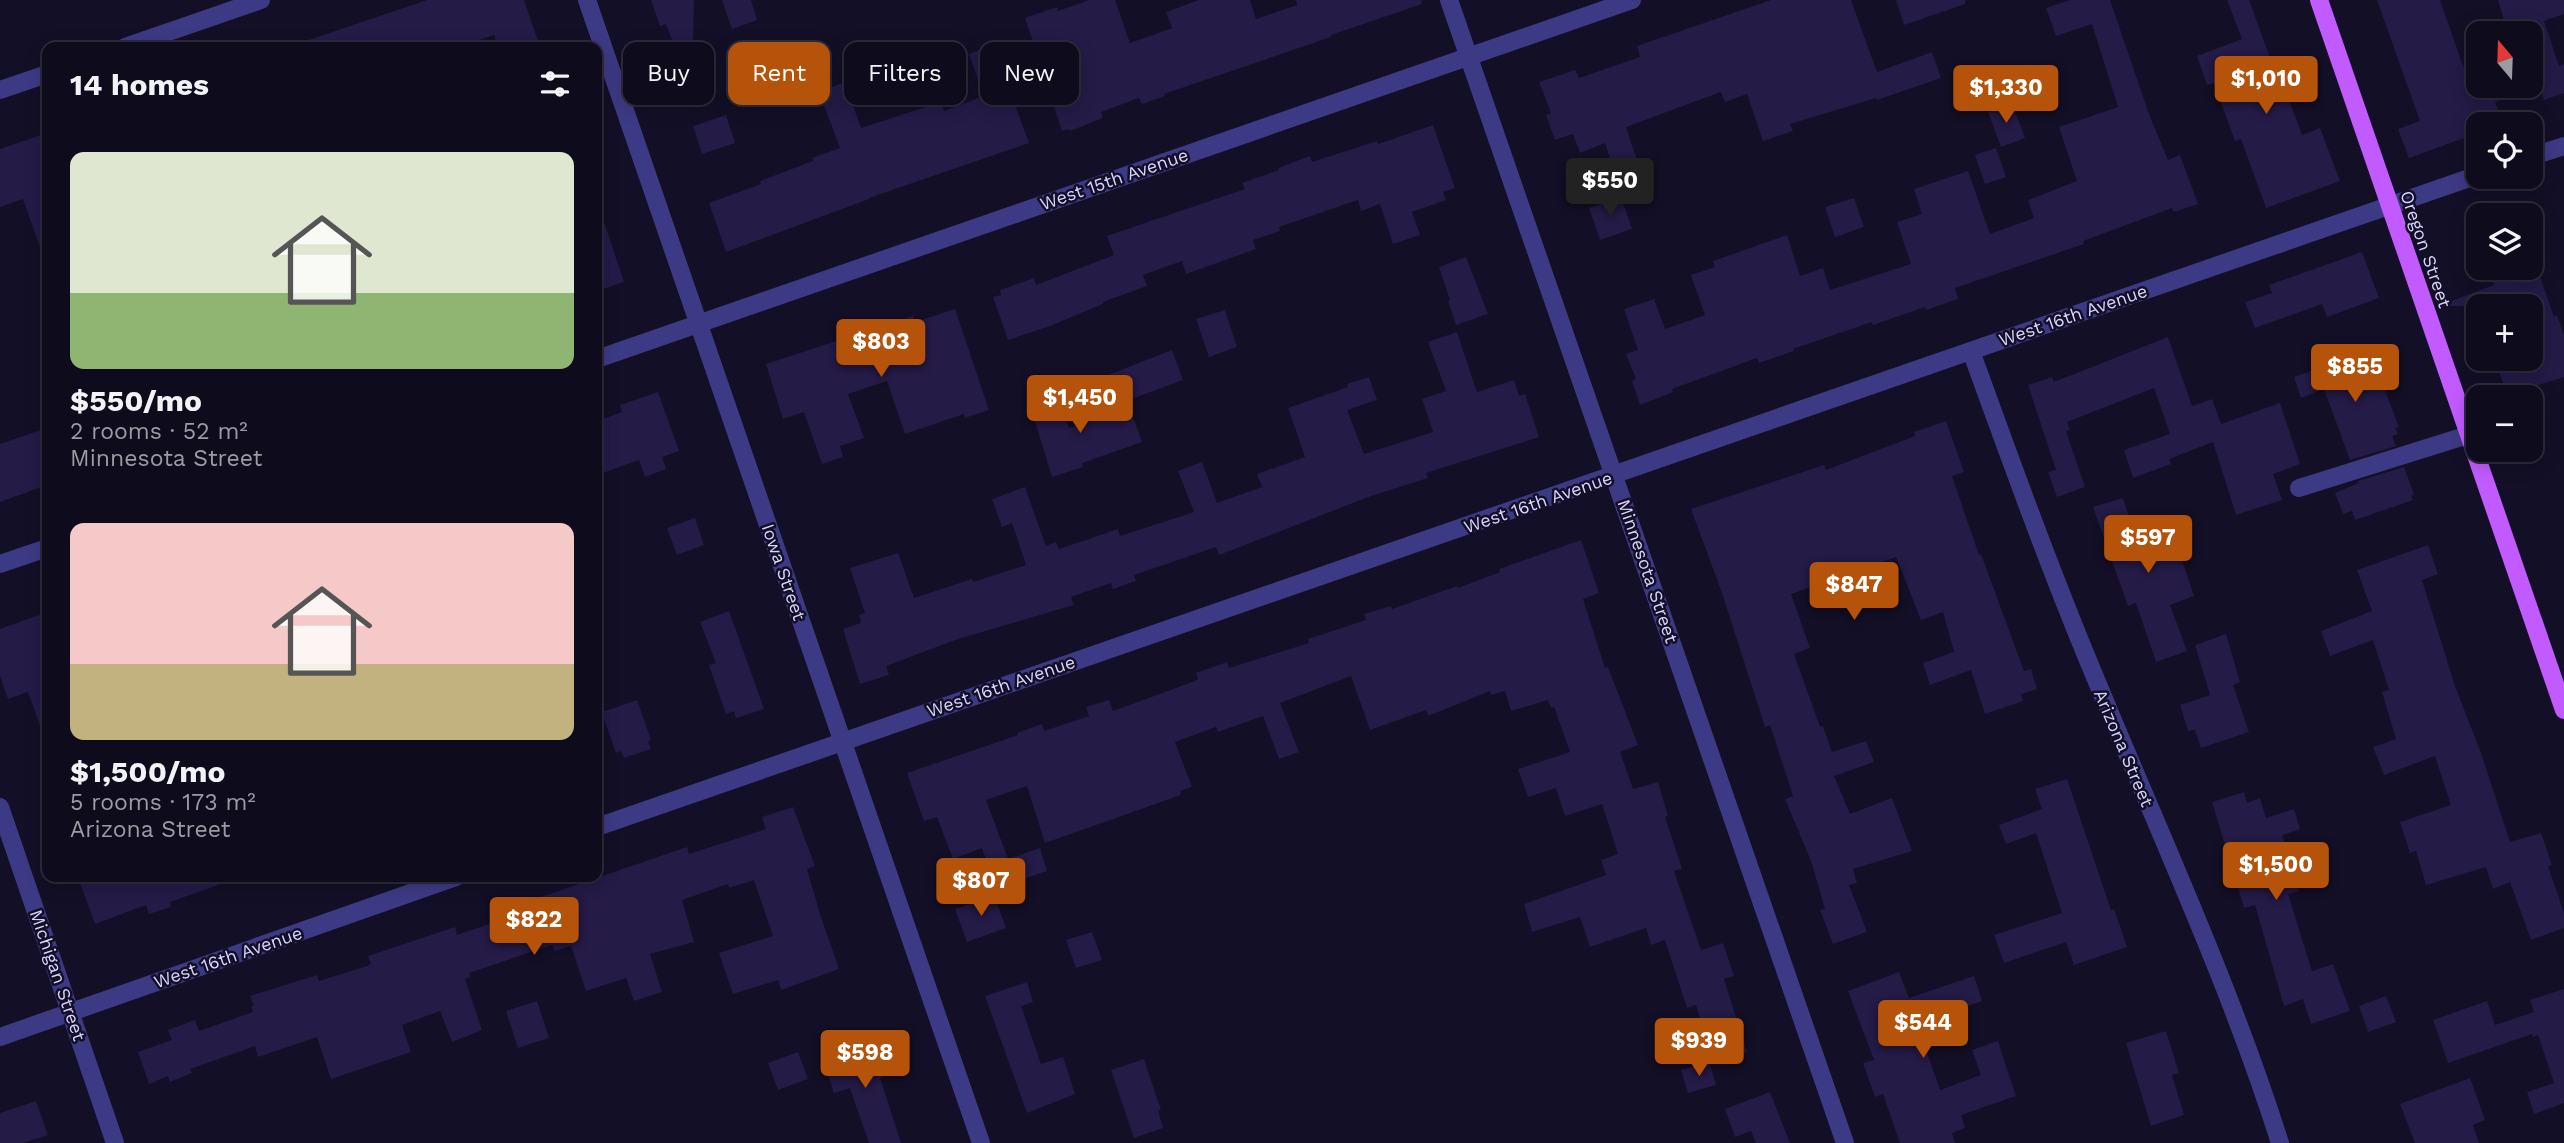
<!DOCTYPE html>
<meta charset="utf-8">
<style>
:root{--surface:#0e0b1c;--page:#171425;--text:#f1f3f6;--muted:#9b9ba3;--line:#2e2b3b;--accent:#b45309}
body{margin:0;font-family:"Work Sans",sans-serif;background:var(--page);color:var(--text);height:100vh;display:flex;flex-direction:column;font-size:26px;white-space:nowrap}
*{box-sizing:border-box;margin:0}
p{font-size:23px;color:var(--muted)}
.icon{flex:none;width:38px;height:38px;fill:none;stroke:currentColor;stroke-width:2;stroke-linecap:round;stroke-linejoin:round}
.map{position:relative;flex:1;overflow:hidden}
.panel{position:absolute;left:42px;top:42px;width:560px;height:840px;display:flex;flex-direction:column;background:var(--surface);border-radius:14px;box-shadow:0 4px 18px #0003,0 0 0 2px var(--line)}
.panel>*{flex:none}
.banner{position:absolute;left:623px;top:42px;width:665px;height:63px;display:flex;gap:14px}
.needle{width:46px;rotate:341deg}
.tools{position:absolute;left:2466px;top:21px;display:grid;gap:14px}
.tools a{display:grid;place-items:center;width:77px;height:77px;border-radius:14px;background:var(--surface);box-shadow:0 4px 18px #0003,0 0 0 2px var(--line);font-size:35px}
.price{position:absolute;translate:-50% -60px;padding:0 16px;border-radius:7px;background:var(--accent);color:#fff;font-size:23px;line-height:46px;filter:drop-shadow(0 2px 4px #0008)}
.price::after{content:'';position:absolute;left:50%;top:42px;width:21px;height:16px;margin-left:-10px;background:inherit;clip-path:polygon(0 0,100% 0,50% 100%)}
.price.active{background:#222;color:#fff}
ul{padding:0;list-style:none}
li{display:grid;align-content:center;gap:14px;height:371px;padding:0 28px}
li span{display:grid;place-items:center;height:217px;border-radius:14px;color:#555}
li>.icon{margin-inline-start:auto}
span .icon{width:126px;height:126px;fill:#fffc;stroke-width:1}
li b{font-size:30px}
h2{display:flex;justify-content:space-between;align-items:center;height:84px;padding:0 28px;font-size:30px}
.tag{padding:0 24px;border-radius:14px;background:var(--surface);box-shadow:0 4px 18px #0003,0 0 0 2px var(--line);font-size:24px;line-height:63px}
.tag.active{background:var(--accent);color:#fff}
.map>svg:first-child{display:block}
.building{fill:#241b47}
.lines{fill:none;stroke-linecap:round;stroke-linejoin:round}
.minor{stroke:#3d3a85;stroke-width:18}
.major{stroke:#c25bff;stroke-width:18}
.labels{text-anchor:middle;dominant-baseline:central;stroke-width:5;stroke-linejoin:round;paint-order:stroke}
.street-label{font-size:18px;fill:#d9d4ff;stroke:#130f26}
</style>
<div class="map">
<svg width="2564" height="1143" viewBox="0 0 2564 1143">
<rect width="100%" height="100%" fill="#130f26"/>
<!-- building -->
<g class="building">
<path d="M427,0H524L540,47H498L494,35L459,47H298L297,44Z"/>
<path d="M651,0H694L693,43L686,49L674,45L666,24L660,26Z"/>
<path d="M722,0H751L757,20L732,29Z"/>
<path d="M1089,0H1115L1130,43L1172,28L1166,12L1199,0H1250L1256,19L1297,5L1296,0H1421L1422,4L1331,35V37L1164,94L1165,96L1142,104L1139,98L1101,112L1103,118L1070,131L1069,129L1062,131L1025,18L1057,7L1058,11Z"/>
<path d="M1771,0H1851L1877,72L1932,52L1941,78L1877,100L1876,98L1790,124L1793,131L1763,141L1747,94L1725,102L1721,92L1626,127L1642,175L1618,183L1605,143L1580,153L1573,134L1555,140L1546,115L1551,113L1539,82L1575,70L1579,78L1640,57L1637,46Z"/>
<path d="M1896,0H1965V4L1904,25Z"/>
<path d="M2070,0H2110L2149,114L2168,160L2180,155L2198,204L2174,212L2172,208L2083,241L2084,244L1955,288L1958,299L1926,310L1925,307L1873,325L1872,322L1793,349L1794,351L1759,363L1757,358L1672,389L1673,392L1640,405L1632,381L1636,379L1626,354L1638,350L1624,309L1654,299L1665,329L1705,315L1691,275L1715,267L1713,261L1787,235L1800,276L1823,268L1830,290L1911,264L1897,222L1922,214L1914,189L1968,171L1990,234L2034,218L2028,200L2077,181L2059,127L2118,107L2092,24L2056,36L2046,8Z"/>
<path d="M2227,0H2249L2276,74L2279,73L2302,135L2320,128L2340,181L2266,208L2241,139L2235,141L2214,83L2207,85L2197,56L2242,39Z"/>
<path d="M2377,0H2440L2470,86H2532V89L2495,102L2503,124H2478V133L2409,158L2398,129L2420,121Z"/>
<path d="M2498,0H2564V14L2544,21L2559,66L2564,64V93L2544,100L2530,62V19L2506,27Z"/>
<path d="M993,45L1029,143L869,198V199L726,252L709,203L761,184L760,181L813,161L812,158L840,148L819,92L845,82L861,128L941,102L944,111L984,96L969,54Z"/>
<path d="M869,51L878,78L853,87L843,59Z"/>
<path d="M2012,103L2025,138L2001,147L1988,112Z"/>
<path d="M726,115L735,143L702,154L693,126Z"/>
<path d="M1433,125L1455,188L1443,192L1446,200L1412,212L1420,235L1393,244L1380,204L1361,211L1358,200L1279,227L1280,231L1253,240L1256,249L1186,274L1182,261L1143,275L1147,286L1103,302V304L1050,326L1008,340L993,297L1001,295L1000,290L1034,278L1036,285L1114,255L1107,236L1245,189L1242,183L1279,170L1278,168L1310,156L1312,162L1377,141L1378,144Z"/>
<path d="M41,135L47,154V258H44L23,199L0,207V149Z"/>
<path d="M1996,148L2006,177L1985,184L1975,155Z"/>
<path d="M1621,197L1632,229L1600,240L1589,208Z"/>
<path d="M1854,198L1864,227L1835,237L1825,207Z"/>
<path d="M601,213L624,282L597,291V214Z"/>
<path d="M2362,252L2379,298L2327,317L2322,304L2255,328L2245,302L2272,293L2269,285Z"/>
<path d="M1466,257L1488,314L1456,325L1448,301L1450,300L1439,267Z"/>
<path d="M2534,259L2554,317L2557,315L2564,335V377L2507,395L2495,359H2530V306H2443V304L2494,285L2488,268H2530V260Z"/>
<path d="M955,309L989,410L965,418L964,414L905,434L887,381L848,394L864,438L840,446L843,457L822,464L804,412L783,419L766,364L913,316L915,322Z"/>
<path d="M1225,310L1237,347L1209,357L1196,319Z"/>
<path d="M1457,332L1477,392L1514,380L1519,396L1525,394L1539,437L1426,473L1428,478L1371,496L1219,555L1216,547L1134,575L1136,581L1113,589L1111,583L1071,597L1074,605L958,639L886,666L889,675L860,684L843,629L861,623L859,615L865,613L850,568L898,553L914,598L972,579L973,582L1026,565L1012,523L1002,527L992,499L1025,487L1046,546L1056,542L1059,549L1118,529L1120,536L1194,512L1178,471L1202,462L1217,503L1262,487L1257,474L1305,457L1288,408L1348,387L1347,384L1369,377L1377,400L1347,410L1364,454L1433,432L1422,399L1446,391L1428,342Z"/>
<path d="M2168,337L2192,406L2212,399L2221,424L2280,403L2300,464L2273,474L2282,500L2236,515L2213,442L2169,459L2171,464L2133,478L2124,450L2170,434L2154,388L2067,422L2070,430L2066,431L2085,487L2057,497L2048,472L2056,470L2028,385L2052,377L2054,382Z"/>
<path d="M1172,350L1183,380L1118,404L1108,375Z"/>
<path d="M2344,359H2373L2399,427L2395,428L2398,434L2392,436L2396,446L2350,460L2324,389L2301,398L2294,377Z"/>
<path d="M658,392L679,451L662,457L666,469L645,477L639,460L597,475V421L622,412L620,405Z"/>
<path d="M1057,392L1069,428L1130,408L1142,442L1082,463L1083,467L1052,477L1029,402Z"/>
<path d="M1946,421L1964,472L1952,476L1979,555L1981,554L2024,671L2031,669L2037,689L2021,694L2023,701L1985,714L1971,670L1930,685L1923,663L1954,652L1943,612L1921,620L1896,557L1791,594L1810,648L1794,654L1820,727L1823,726L1832,752L1866,741L1874,762L1834,776L1850,814L1892,798L1912,851L1853,869L1857,883L1849,885L1867,932L1833,944L1820,910L1825,909L1811,861L1785,799L1793,796L1770,725L1765,727L1722,593L1691,509L1824,465L1826,470L1915,436L1914,432Z"/>
<path d="M47,428V485L0,502V444Z"/>
<path d="M2404,467L2414,494L2411,496L2413,500L2355,520L2352,511L2343,514L2335,493L2359,483L2358,481Z"/>
<path d="M2123,498L2135,536L2170,524L2194,596L2170,605L2187,651L2156,662L2136,603L2128,606L2093,507Z"/>
<path d="M695,518L704,545L677,555L667,528Z"/>
<path d="M1581,540L1599,593L1583,599L1605,668L1608,667L1638,745L1620,752L1633,789L1658,782L1668,816L1665,817L1682,869L1674,871L1701,950L1723,943L1734,976L1724,979L1747,1052L1713,1062L1696,1005L1687,1008L1665,940L1651,945L1646,928L1590,947L1580,917L1532,932L1524,904L1606,875L1601,860L1618,854L1602,804L1565,816L1556,788L1528,797L1518,769L1570,752L1554,707L1551,708L1548,700L1511,711L1505,691L1491,695L1490,691L1428,716L1426,710L1370,730L1351,676L1280,703L1299,752L1279,759L1263,716L1218,732L1216,727L1175,742L1192,787L1180,791L1181,795L1045,843L1027,786L986,800L1008,859L1040,848L1047,871L996,888L982,848L953,859L937,817L924,821L907,773L1018,735L1017,733L1042,724L1044,731L1089,716L1086,707L1109,700L1113,711L1195,681L1198,679L1196,673L1227,662L1229,668L1309,643L1308,639L1366,620L1364,614L1391,606L1392,609L1457,586L1458,588L1500,572L1499,569Z"/>
<path d="M2428,545L2438,574L2422,580L2455,686L2481,753L2510,842L2541,833L2552,865L2548,866L2564,913V928L2531,940L2510,882L2493,889L2486,867L2426,885L2416,851L2410,853L2400,822L2451,805L2435,756L2384,775L2373,747L2396,739L2382,692L2389,690L2373,640L2330,656L2321,631L2372,611L2357,570Z"/>
<path d="M729,611L764,709L736,718L734,711L726,714L709,665L716,663L700,622Z"/>
<path d="M47,612V737H44L28,692L8,699L0,676V629Z"/>
<path d="M2226,634L2240,682L2233,685L2249,732L2201,748L2195,730L2188,731L2180,705L2210,695L2195,645Z"/>
<path d="M637,700L651,740L648,741L651,749L624,758L621,751L616,753L602,712Z"/>
<path d="M2067,779L2111,910L2114,909L2127,947L2074,965L2066,942L2004,963L1994,935L2062,913L2036,833L2006,844L1999,825L2042,809L2035,789Z"/>
<path d="M2244,792L2247,803L2260,798L2266,818L2294,809L2300,829L2282,835L2299,891L2288,894L2312,971L2333,964L2350,1011L2311,1024L2303,999L2284,1006L2255,905L2244,908L2212,802Z"/>
<path d="M793,807L815,866L807,869L820,914L839,969L781,990L778,980L733,994L719,953L773,936L754,880L729,888L728,884L682,900L694,942L650,954L662,992L634,1001L626,978L586,991L571,946L555,951L552,945L469,973L471,977L465,979L482,1030L452,1042L440,1011L402,1025L411,1052L331,1079L317,1037L258,1057L255,1046L190,1069L192,1073L170,1082L168,1076L149,1084L138,1052L172,1040L168,1030L195,1020L199,1031L253,1012L251,1006H254L250,996L317,975L319,981L367,966L371,964L368,956L455,927L457,935L541,907L538,898L687,847L689,854L766,829L762,817Z"/>
<path d="M78,877H231L232,880L170,902L171,907L149,914L146,905L95,924Z"/>
<path d="M994,895L1006,928L967,942L955,909Z"/>
<path d="M1092,932L1102,960L1076,968L1066,940Z"/>
<path d="M1899,972L1909,998L1974,976L1982,1001L1917,1024L1940,1090L1981,1075L1972,1050L1998,1041L2005,1063L2016,1096L1961,1115L1965,1128L1952,1133L1955,1143H1900L1883,1094L1875,1097L1863,1063L1874,1060L1848,991Z"/>
<path d="M1027,982L1033,1002L1021,1006L1041,1064L1063,1057L1075,1094L1027,1113L985,996Z"/>
<path d="M2564,989V1103L2534,1114L2527,1092L2554,1083L2538,1035L2533,1037L2532,1034L2448,1063L2433,1020L2487,1001L2495,1025L2534,1012L2530,1000Z"/>
<path d="M2386,996L2396,1022L2368,1032L2359,1006Z"/>
<path d="M537,1001L549,1038L518,1048L506,1011Z"/>
<path d="M2166,1031L2179,1073L2172,1075L2184,1115L2151,1126L2126,1043Z"/>
<path d="M876,1043L887,1075L880,1078L901,1143H869L850,1088L834,1093L823,1060Z"/>
<path d="M798,1052L808,1079L778,1090L768,1063Z"/>
<path d="M1144,1059L1161,1110L1158,1111L1163,1128L1134,1138L1111,1070Z"/>
<path d="M1709,1062L1716,1085L1688,1093L1681,1070Z"/>
<path d="M2470,1078L2485,1120L2473,1125L2479,1143H2415L2400,1104Z"/>
<path d="M1770,1092L1790,1143H1756L1751,1131L1735,1137L1725,1109Z"/>
<path d="M36,1101L48,1135L23,1143H0V1113Z"/>
</g>
<g class="lines">
<!-- minor -->
<g class="minor">
<path d="M587,0L981,1143"/>
<path d="M1449,0L1845,1143"/>
<path d="M125,47L261,0"/>
<path d="M0,90L47,74"/>
<path d="M2530,157L2564,146"/>
<path d="M1971,351C2012,464 2053,578 2100,689C2162,839 2231,988 2280,1143"/>
<path d="M597,359L1632,0"/>
<path d="M2299,488L2468,435"/>
<path d="M0,564L47,548"/>
<path d="M0,807L115,1143"/>
<path d="M597,827L2478,175"/>
<path d="M0,1037L456,877"/>
</g>
<!-- major -->
<path class="major" d="M2319,0L2564,710"/>
</g>
<g class="labels">
<!-- street labels -->
<g class="street-label">
<text transform="translate(1114 179) rotate(-19)">West 15th Avenue</text>
<text transform="translate(2426 249) rotate(71)">Oregon Street</text>
<text transform="translate(2073 315) rotate(-19)">West 16th Avenue</text>
<text transform="translate(1538 502) rotate(-19)">West 16th Avenue</text>
<text transform="translate(1648 571) rotate(71)">Minnesota Street</text>
<text transform="translate(784 572) rotate(71)">Iowa Street</text>
<text transform="translate(1001 686) rotate(-19)">West 16th Avenue</text>
<text transform="translate(2124 748) rotate(67)">Arizona Street</text>
<text transform="translate(228 957) rotate(-19)">West 16th Avenue</text>
<text transform="translate(58 975) rotate(71)">Michigan Street</text>
</g>
</g>
</svg>
<div class="tools">
<a><svg class="needle" viewBox="-14 -14 28 28"><path d="M0-13l5 13h-10z" fill="#e53935"/><path d="M0 13l5-13h-10z" fill="#9b9ba3"/></svg></a>
<a><svg class="icon" aria-label="locate" viewBox="0 0 24 24"><circle cx="12" cy="12" r="6"/><path d="M12 2v4M12 18v4M2 12h4M18 12h4"/></svg></a>
<a><svg class="icon" aria-label="layers" viewBox="0 0 24 24"><path d="M12 4l9 5-9 5-9-5zM3 14l9 5 9-5"/></svg></a>
<a>+</a>
<a>−</a>
</div>
<b class="price" style="left:2266px;top:116px">$1,010</b>
<b class="price" style="left:2006px;top:125px">$1,330</b>
<b class="price active" style="left:1610px;top:218px">$550</b>
<b class="price" style="left:881px;top:379px">$803</b>
<b class="price" style="left:2355px;top:404px">$855</b>
<b class="price" style="left:1080px;top:435px">$1,450</b>
<b class="price" style="left:2148px;top:575px">$597</b>
<b class="price" style="left:1854px;top:622px">$847</b>
<b class="price" style="left:2276px;top:902px">$1,500</b>
<b class="price" style="left:981px;top:918px">$807</b>
<b class="price" style="left:534px;top:957px">$822</b>
<b class="price" style="left:1923px;top:1060px">$544</b>
<b class="price" style="left:1699px;top:1078px">$939</b>
<b class="price" style="left:865px;top:1090px">$598</b>
<div class="banner">
<a class="tag">Buy</a>
<a class="tag active">Rent</a>
<a class="tag">Filters</a>
<a class="tag">New</a>
</div>
<section class="panel">
<h2>14 homes<svg class="icon" aria-label="filters" viewBox="0 0 24 24"><path d="M4 7h16M4 17h16"/><circle cx="9" cy="7" r="2"/><circle cx="15" cy="17" r="2"/></svg></h2>
<ul>
<li><span style="background:linear-gradient(#dfe7d0 65%,#8fb573 0)"><svg class="icon" aria-label="home" viewBox="0 0 24 24"><path d="M3 11l9-7 9 7M6 9v11h12V9"/></svg></span><div><b>$550/mo</b><p>2 rooms · 52 m²</p><p>Minnesota Street</p></div></li>
<li><span style="background:linear-gradient(#f6c9c9 65%,#c2b280 0)"><svg class="icon" aria-label="home" viewBox="0 0 24 24"><path d="M3 11l9-7 9 7M6 9v11h12V9"/></svg></span><div><b>$1,500/mo</b><p>5 rooms · 173 m²</p><p>Arizona Street</p></div></li>
</ul>
</section>
</div>
